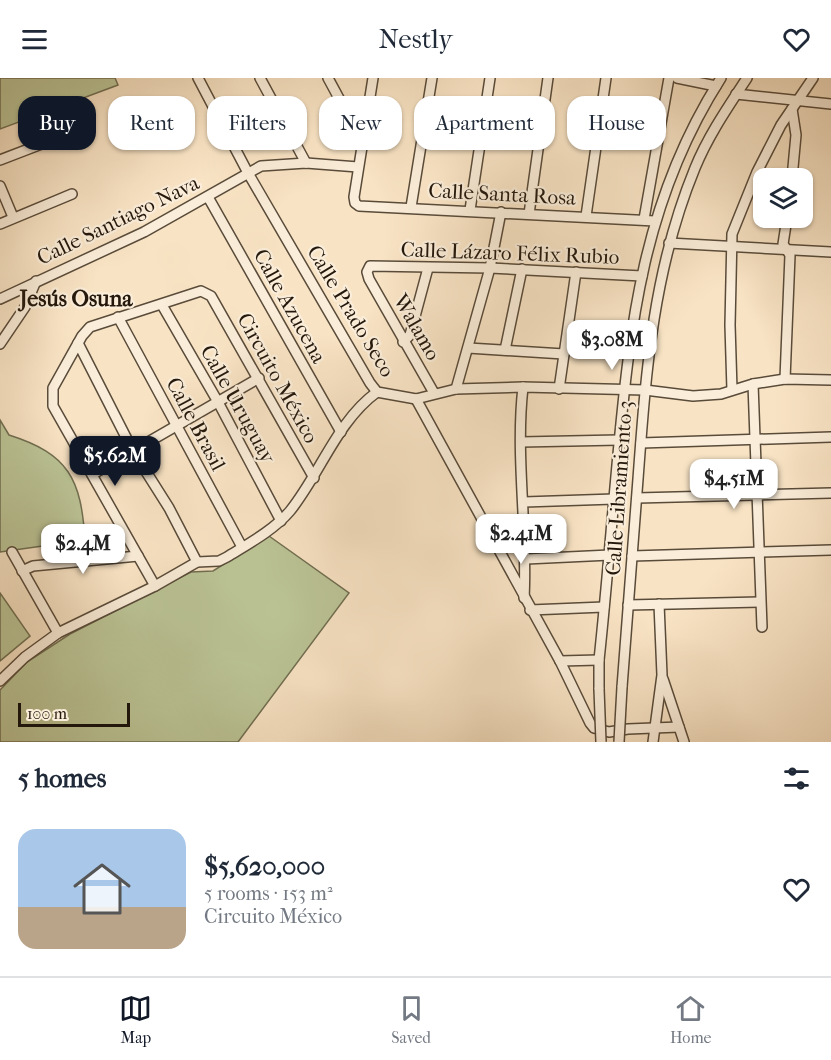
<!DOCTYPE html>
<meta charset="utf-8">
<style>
:root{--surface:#fff;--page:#f2f2f3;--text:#1f2937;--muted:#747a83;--line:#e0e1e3;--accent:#111827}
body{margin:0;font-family:"IM FELL French Canon",serif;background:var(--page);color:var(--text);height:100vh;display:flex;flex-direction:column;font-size:22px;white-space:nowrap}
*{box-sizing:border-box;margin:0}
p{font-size:20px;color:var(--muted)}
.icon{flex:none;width:33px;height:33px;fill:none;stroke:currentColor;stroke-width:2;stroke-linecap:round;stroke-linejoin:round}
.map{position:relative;height:664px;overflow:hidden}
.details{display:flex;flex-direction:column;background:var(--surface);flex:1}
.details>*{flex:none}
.guide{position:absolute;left:18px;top:18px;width:795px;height:54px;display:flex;gap:12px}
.controls{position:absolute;left:753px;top:90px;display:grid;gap:12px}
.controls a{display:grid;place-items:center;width:60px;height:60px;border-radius:12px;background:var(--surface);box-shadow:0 2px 4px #0004;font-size:30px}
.scale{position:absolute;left:18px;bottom:15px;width:112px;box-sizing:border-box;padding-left:6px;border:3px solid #24180c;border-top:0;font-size:16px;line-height:21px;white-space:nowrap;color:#24180c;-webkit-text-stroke:4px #faedd9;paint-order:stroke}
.price{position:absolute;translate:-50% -51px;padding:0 14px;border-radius:12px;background:#fff;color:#222;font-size:20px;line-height:39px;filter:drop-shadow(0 2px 3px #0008)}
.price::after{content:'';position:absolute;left:50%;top:36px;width:18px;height:14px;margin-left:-9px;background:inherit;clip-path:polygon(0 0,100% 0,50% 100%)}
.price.selected{background:var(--accent);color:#fff}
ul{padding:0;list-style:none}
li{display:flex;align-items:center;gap:18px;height:150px;padding:0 18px}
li+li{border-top:2px solid var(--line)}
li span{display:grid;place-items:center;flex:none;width:168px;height:120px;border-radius:18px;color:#555}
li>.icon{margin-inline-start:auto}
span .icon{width:72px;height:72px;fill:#fffc;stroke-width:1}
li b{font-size:26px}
h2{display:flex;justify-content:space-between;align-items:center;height:72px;padding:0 18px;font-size:26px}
.chip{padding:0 21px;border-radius:18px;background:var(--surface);box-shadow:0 2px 4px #0004;font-size:21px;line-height:54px}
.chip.selected{background:var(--accent);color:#fff}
header{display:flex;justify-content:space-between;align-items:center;height:78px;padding:0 18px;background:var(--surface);font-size:27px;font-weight:600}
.tabs{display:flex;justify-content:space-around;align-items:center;height:84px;border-top:2px solid var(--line);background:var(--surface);font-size:16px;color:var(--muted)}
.tabs a{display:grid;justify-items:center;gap:3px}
.tabs .selected{color:var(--accent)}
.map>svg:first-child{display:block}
.green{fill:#bbc496;stroke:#706e51;stroke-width:1.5}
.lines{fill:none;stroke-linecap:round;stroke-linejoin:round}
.minor-casing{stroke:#594b3a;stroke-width:12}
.minor{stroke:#faedd9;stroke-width:9}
.minor-bridge-casing{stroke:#594b3a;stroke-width:12;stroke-linecap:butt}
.minor-bridge{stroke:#faedd9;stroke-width:9}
.labels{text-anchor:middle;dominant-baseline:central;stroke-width:4.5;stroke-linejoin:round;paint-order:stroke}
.street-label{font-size:21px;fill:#24180c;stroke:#faedd9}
.neighbourhood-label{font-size:22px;font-weight:bold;fill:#24180c;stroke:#faedd9}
</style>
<header><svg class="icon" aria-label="menu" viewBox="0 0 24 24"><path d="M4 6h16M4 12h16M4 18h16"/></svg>Nestly<svg class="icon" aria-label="heart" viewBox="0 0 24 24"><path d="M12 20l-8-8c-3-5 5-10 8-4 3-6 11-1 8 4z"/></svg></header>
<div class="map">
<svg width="831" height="664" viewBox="0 0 831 664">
<rect width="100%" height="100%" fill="#f8e3c4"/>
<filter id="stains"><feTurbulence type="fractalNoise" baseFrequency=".00333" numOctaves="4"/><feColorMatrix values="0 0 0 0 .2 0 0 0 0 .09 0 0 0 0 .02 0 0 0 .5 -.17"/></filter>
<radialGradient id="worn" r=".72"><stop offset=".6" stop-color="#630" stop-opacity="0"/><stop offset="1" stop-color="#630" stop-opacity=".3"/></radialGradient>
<!-- green -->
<g class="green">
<path d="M0,0H115L118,7L0,51Z"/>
<path d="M0,342L9,357C69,376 81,401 85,462L0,474Z"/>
<path d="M269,458L349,515L238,664H0V612L27,584L70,556L191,494L213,493Z"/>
<path d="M0,515L30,558L0,583Z"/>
</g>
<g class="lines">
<defs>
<g id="minor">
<path d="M198,0L248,95L370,305L377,314L416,321"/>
<path d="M260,0L306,85"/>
<path d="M328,0L362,63"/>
<path d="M373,0L354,119L355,125L359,128L655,143"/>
<path d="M677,0L716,8"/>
<path d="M736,16L831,26"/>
<path d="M0,82L52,62"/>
<path d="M792,100L796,57L792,31"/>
<path d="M0,108L13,139"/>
<path d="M208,119L341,354"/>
<path d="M411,129L432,0"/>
<path d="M470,132L490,0"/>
<path d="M529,136L548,0"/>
<path d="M586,138L606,0"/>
<path d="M644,141L669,0"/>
<path d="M0,146L72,116"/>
<path d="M669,165L831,174"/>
<path d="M0,221L144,154L261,88L306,85L358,89"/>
<path d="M162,227L218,324L281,443"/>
<path d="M118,239L242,469"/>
<path d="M403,264L410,257L428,190"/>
<path d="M78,265L133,373L169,430L197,484"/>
<path d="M0,266L25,229L36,203"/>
<path d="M468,270L564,276"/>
<path d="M505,272L522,191"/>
<path d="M785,301L790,177L783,166L787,140"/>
<path d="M753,306L762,549"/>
<path d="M523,309C515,379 528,450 524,520"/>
<path d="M456,311L490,190L501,134"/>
<path d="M559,311L576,194"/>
<path d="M732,312L730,247L732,156L757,94L781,47L813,0"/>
<path d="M434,315L369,201L367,194L370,188L490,190L642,198"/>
<path d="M416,321L560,583L590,645L594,650L609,654L628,651L679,649"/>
<path d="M416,321L456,311L523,309L645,312L693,318L721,316L753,306L785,301L831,302"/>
<path d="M521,364L619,362"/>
<path d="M641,365L831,359"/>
<path d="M93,396L259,300"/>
<path d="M637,420L831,415"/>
<path d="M524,424L614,421"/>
<path d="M12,474L58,555"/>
<path d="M632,478L831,472"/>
<path d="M526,481L610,477"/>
<path d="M22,493L33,488L138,478"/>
<path d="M155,508L53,328V310L82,258L90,249L201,213L211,218L314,400"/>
<path d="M628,527L760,524"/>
<path d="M530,532L604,529"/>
<path d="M560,583L599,582"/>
<path d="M663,601L684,664"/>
<path d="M0,603L25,579L58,555L155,508L197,484L219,483L227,479C248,466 274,452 290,433C320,396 337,343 377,314"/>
<path d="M622,609C627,539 633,470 638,401C646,293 653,192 695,90C708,58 728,29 747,0"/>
<path d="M599,611V582C606,517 611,452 617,387C630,246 643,122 721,0"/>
<path d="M653,664L662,597L659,526"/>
</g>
</defs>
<!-- minor casing -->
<use href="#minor" class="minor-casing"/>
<!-- minor -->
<use href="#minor" class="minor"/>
<defs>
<g id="minor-bridge">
<path d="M599,611L601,664"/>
<path d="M619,664L622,609"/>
</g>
</defs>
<!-- minor-bridge casing -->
<use href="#minor-bridge" class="minor-bridge-casing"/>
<!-- minor-bridge -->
<use href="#minor-bridge" class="minor-bridge"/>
</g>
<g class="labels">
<!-- street labels -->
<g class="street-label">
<text transform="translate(502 116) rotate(3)">Calle Santa Rosa</text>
<text transform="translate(118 142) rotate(-26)">Calle Santiago Nava</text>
<text transform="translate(510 175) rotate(2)">Calle Lázaro Félix Rubio</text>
<text transform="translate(290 228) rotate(61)">Calle Azucena</text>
<text transform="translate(351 233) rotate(59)">Calle Prado Seco</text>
<text transform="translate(417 249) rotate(60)">Walamo</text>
<text transform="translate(278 300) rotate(61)">Circuito México</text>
<text transform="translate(238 326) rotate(61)">Calle Uruguay</text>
<text transform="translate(196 346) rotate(62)">Calle Brasil</text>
<text transform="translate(619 410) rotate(-86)">Calle Libramiento 3</text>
</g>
<!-- neighbourhood labels -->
<g class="neighbourhood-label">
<text x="76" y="221">Jesús Osuna</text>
</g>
</g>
<rect width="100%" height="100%" filter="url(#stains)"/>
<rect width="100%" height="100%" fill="url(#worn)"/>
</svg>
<div class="controls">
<a><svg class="icon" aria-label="layers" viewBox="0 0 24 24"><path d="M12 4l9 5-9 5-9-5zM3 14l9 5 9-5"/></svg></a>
</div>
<div class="scale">100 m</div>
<b class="price" style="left:612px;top:293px">$3.08M</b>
<b class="price selected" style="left:115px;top:409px">$5.62M</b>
<b class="price" style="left:734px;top:432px">$4.51M</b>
<b class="price" style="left:521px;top:487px">$2.41M</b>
<b class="price" style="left:83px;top:497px">$2.4M</b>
<div class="guide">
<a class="chip selected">Buy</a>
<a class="chip">Rent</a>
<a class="chip">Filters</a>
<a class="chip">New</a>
<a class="chip">Apartment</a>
<a class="chip">House</a>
</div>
</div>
<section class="details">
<h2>5 homes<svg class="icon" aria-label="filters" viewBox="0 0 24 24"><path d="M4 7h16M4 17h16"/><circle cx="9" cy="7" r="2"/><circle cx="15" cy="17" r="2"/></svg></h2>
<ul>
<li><span style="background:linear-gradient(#a9c7e8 65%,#b9a48a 0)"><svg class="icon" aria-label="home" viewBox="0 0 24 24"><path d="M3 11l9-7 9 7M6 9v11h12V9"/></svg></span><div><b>$5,620,000</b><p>5 rooms · 153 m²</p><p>Circuito México</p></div><svg class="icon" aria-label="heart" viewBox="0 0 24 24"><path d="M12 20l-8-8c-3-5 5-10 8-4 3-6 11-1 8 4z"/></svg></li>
</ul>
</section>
<nav class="tabs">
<a class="selected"><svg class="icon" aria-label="map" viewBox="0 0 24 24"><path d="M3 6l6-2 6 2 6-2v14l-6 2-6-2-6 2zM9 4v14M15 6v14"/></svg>Map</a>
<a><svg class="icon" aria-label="saved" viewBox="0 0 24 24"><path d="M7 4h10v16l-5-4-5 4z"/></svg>Saved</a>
<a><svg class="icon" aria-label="home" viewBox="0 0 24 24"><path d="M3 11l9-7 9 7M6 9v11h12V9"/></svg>Home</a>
</nav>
